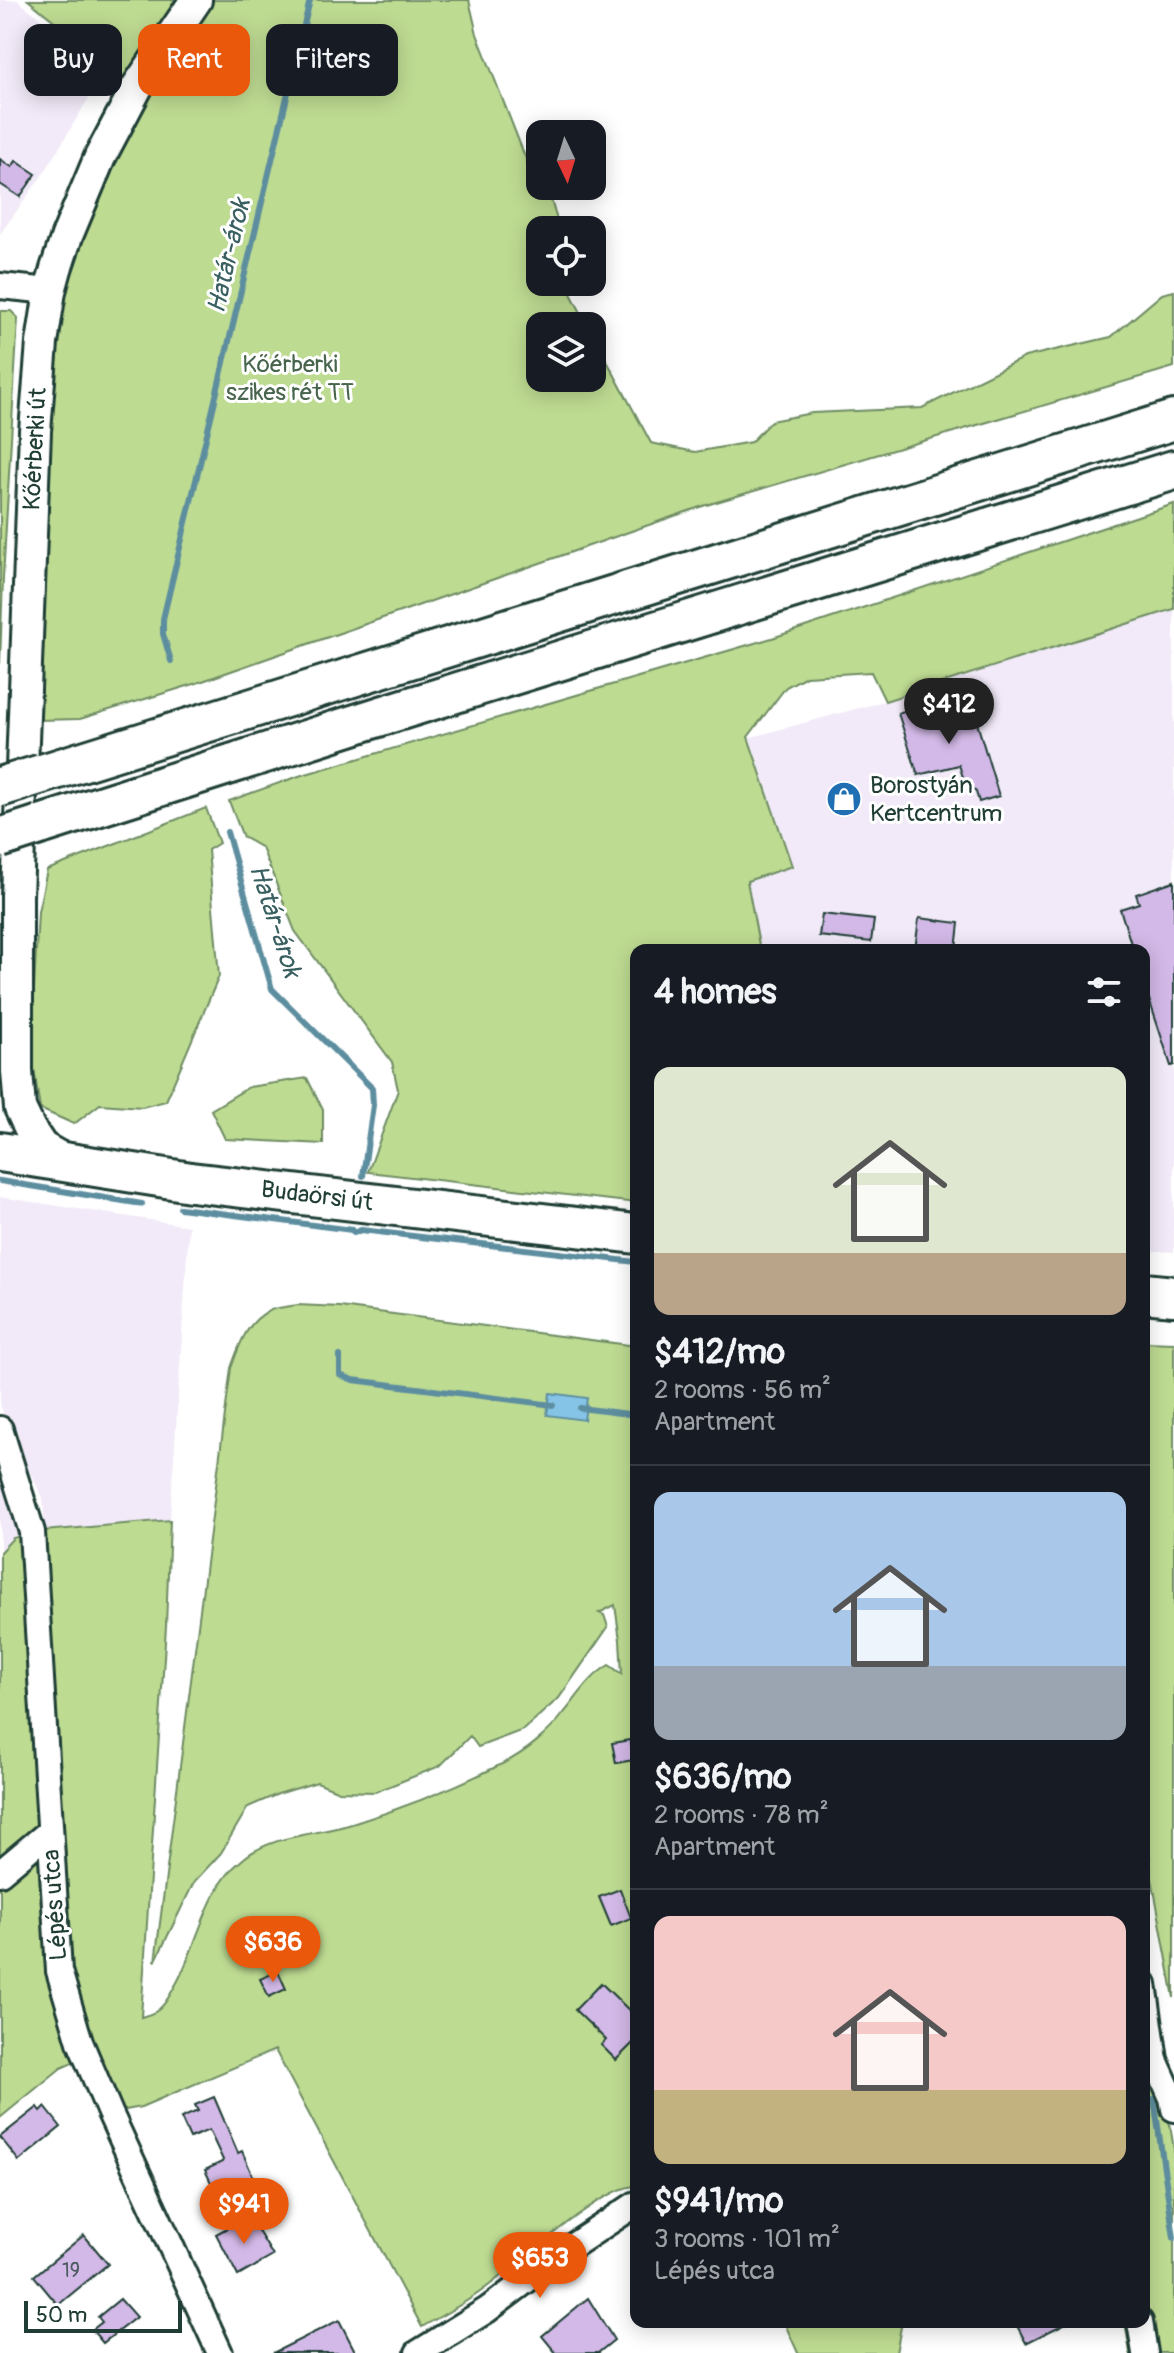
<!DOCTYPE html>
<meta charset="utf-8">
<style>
:root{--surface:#171b24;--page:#20242c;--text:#f1f3f6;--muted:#9ea1a6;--line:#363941;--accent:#ea580c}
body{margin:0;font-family:Pangolin,sans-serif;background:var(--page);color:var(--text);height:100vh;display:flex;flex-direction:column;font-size:30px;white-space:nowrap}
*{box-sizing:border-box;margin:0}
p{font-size:26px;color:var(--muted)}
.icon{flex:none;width:44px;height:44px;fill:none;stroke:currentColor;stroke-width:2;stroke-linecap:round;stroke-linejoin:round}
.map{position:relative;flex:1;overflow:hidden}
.drawer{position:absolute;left:630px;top:944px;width:520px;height:1384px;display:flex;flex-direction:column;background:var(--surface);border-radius:16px;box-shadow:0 4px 20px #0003}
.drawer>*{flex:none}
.top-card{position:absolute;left:24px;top:24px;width:486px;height:72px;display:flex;gap:16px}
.needle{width:52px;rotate:176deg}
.fabs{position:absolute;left:526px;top:120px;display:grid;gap:16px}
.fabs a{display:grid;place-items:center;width:80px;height:80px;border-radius:16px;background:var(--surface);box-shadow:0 4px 20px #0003;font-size:40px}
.scale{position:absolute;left:24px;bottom:20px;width:158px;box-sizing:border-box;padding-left:8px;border:4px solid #1f3d34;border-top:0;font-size:22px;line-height:28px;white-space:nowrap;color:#1f3d34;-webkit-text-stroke:6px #fff;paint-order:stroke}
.price{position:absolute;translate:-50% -68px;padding:0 18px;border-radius:28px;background:var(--accent);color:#fff;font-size:26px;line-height:52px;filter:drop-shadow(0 2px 4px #0008)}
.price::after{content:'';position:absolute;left:50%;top:48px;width:24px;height:18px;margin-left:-12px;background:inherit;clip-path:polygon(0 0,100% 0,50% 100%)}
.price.active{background:#222;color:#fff}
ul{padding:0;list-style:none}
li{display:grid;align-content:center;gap:16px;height:424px;padding:0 24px}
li+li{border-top:2px solid var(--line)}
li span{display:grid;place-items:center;height:248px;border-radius:16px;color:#555}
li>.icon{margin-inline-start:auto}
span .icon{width:144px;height:144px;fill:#fffc;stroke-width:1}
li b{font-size:34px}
h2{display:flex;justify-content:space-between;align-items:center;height:96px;padding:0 24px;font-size:34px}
.pill{padding:0 28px;border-radius:16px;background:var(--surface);box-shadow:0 4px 20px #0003;font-size:28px;line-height:72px}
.pill.active{background:var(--accent);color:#fff}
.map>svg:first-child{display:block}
.built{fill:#f2eaf8}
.green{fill:#bedb92;stroke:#6e8c63;stroke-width:2}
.water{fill:#86c4e7;stroke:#5d8e9f;stroke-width:2}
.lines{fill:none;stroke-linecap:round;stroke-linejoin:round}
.stream{stroke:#5d8e9f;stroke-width:6}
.building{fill:#d3b9e7;stroke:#1f3d34;stroke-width:2}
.minor-casing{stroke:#1f3d34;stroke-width:30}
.tertiary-casing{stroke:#1f3d34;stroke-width:36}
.primary-casing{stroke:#1f3d34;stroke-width:44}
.minor{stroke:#fff;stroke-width:24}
.tertiary{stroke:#fff;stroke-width:30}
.primary{stroke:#fff;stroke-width:38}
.primary-bridge-casing{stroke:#1f3d34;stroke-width:44;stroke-linecap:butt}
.primary-bridge{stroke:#fff;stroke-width:38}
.labels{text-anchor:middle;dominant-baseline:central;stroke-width:6;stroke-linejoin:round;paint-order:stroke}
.number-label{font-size:20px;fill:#4c5c61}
.park-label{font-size:24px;fill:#47644c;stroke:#fff}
.street-label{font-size:24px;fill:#1f3d34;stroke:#fff}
.poi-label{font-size:24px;fill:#1f3d34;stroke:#fff;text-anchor:start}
.water-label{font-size:26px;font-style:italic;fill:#395f61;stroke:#fff}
</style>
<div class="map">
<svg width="1174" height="2353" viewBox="0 0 1174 2353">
<rect width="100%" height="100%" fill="#fff"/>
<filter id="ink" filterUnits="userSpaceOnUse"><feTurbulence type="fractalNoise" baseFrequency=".0125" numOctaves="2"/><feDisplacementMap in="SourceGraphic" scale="16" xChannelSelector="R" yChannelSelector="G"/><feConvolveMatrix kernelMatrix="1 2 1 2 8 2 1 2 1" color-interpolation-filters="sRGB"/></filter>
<g filter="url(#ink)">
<!-- built -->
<g class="built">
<path d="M0,0H17L106,69L46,170L0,234Z"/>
<path d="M1174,609V1252L1144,1250V950H760L747,881L792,865L748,738L885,701Z"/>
<path d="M0,1197L189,1226L170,1520L45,1531L43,1498L9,1432L0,1403Z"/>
<path d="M0,1429L32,1532L13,1538L0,1552Z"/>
</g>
<!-- green -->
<g class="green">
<path d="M28,0H469L477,34L531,172L551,200L560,230H540V282H565L588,326H540V378H592V333L651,443L695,452L751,442L771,421L812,413L922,408L1025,357L1111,337L1162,294L1174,291V367L703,506L194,684L80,719L38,720L42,343L137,87Z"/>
<path d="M0,311H11L18,318L3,578L0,664Z"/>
<path d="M1174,504V609L885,701L871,672L806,676L786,687L748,737L792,866L747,881L760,950H636V1203L368,1172L398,1090L392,1062L295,931L262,848L243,837L229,801L299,776L772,638Z"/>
<path d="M206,808L219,843L208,850L219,976L166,1101L142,1107L100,1104L74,1124L40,1109L31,1049L38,912L47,870Z"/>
<path d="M307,1078L323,1110V1144L225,1139L211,1110L249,1087Z"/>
<path d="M297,1305L340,1307L636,1346V2186C601,2186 512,2270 480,2292C462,2305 441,2316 422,2327L275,2050L141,2107L110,2113L86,2057L61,2068L0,2118V1552L13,1538L32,1532L170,1520L166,1626L141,2017C147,2015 153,2014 158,2010C166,2004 170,1995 175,1986C199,1945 204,1890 243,1859C273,1834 317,1835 352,1824C404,1808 456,1787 504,1763C526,1752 549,1733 564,1713C579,1695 589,1677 609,1665L622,1674L620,1640L615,1605L599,1613L604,1615L608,1627L559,1698L523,1730L478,1747L470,1736L440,1766L375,1792L339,1791L317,1782L278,1794L248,1807L221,1853L194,1882L155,1962L231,1368C239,1346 247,1320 271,1310C279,1307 289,1307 297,1305Z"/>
<path d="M1144,1342L1174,1343V1998L1151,1873L1144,1793Z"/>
<path d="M1144,2077L1163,2084L1174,2149V2353H1130L1125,2322H1144Z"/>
<path d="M784,2322H902L896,2353H798Z"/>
</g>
<!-- water -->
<path class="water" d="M550,1393L587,1398L584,1420L547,1415Z"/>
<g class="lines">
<!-- stream -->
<g class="stream">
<path d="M171,661L163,634V619L310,0"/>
<path d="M227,832L272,989L372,1088L373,1105L363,1176"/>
<path d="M0,1181L142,1204"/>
<path d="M180,1208L352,1230L354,1233L361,1230L636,1262"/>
<path d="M340,1356V1375L353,1380L553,1405"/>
<path d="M580,1408L636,1415"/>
<path d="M1154,2099L1174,2238"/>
</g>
</g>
<!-- building -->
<g class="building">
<path d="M0,159L12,167L16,161L36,174L20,197L0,184Z"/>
<path d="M925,704L929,714L957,705L974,713L999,796L979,802L976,792L964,780L959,765L918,775L898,713Z"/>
<path d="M1174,881V1065L1171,1066L1144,984V950H1133L1120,909L1139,903L1136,894Z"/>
<path d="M822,914L874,920L871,942L819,936Z"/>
<path d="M919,918L959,923L956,950H915Z"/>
<path d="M630,1740L634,1760L616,1763L612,1743Z"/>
<path d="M620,1889L631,1918L611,1926L599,1897Z"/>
<path d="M278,1971L286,1989L269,1997L260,1979Z"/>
<path d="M601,1983L636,2017V2040L616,2060L601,2045L606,2040L575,2010Z"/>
<path d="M214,2097L238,2153L242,2151L255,2181L234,2191L230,2181L214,2189L205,2170L222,2162L223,2160L209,2130L190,2138L181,2118L198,2111L195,2105Z"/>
<path d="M38,2107L41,2111L45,2107L61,2127L19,2161L0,2137Z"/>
<path d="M249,2216L273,2256L238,2276L216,2234Z"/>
<path d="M84,2235L108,2264L58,2305L34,2276Z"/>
<path d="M588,2298L614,2340L598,2353H556L542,2336Z"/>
<path d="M120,2299L136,2317L103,2343L92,2330L102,2322L98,2317Z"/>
<path d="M339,2320L356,2353H273Z"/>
<path d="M1015,2322H1068L1026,2343Z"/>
</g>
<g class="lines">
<defs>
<g id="minor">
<path d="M0,286L50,291"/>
<path d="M0,1429L32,1532L59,1971L80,2042L110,2113L220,2353"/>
<path d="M0,1873L49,1832"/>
<path d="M1144,1984L1155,2060L1172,2098L1174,2109"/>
<path d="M1140,2322L1145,2353"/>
<path d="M418,2353L487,2310L571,2247L636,2204"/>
</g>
<path id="tertiary" d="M66,1161L42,1147L30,1129L20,1108L17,1071V896L35,431L42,343L50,291L56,269L67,236L100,157L137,87L196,0"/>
<g id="primary">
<path d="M42,774L1174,420"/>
<path d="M40,825L378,717L1174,470"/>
<path d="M0,1152L191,1182L636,1234"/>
<path d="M1144,1293L1174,1296"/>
</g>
</defs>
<!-- minor casing -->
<use href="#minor" class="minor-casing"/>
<!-- tertiary casing -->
<use href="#tertiary" class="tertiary-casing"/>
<!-- primary casing -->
<use href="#primary" class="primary-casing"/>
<!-- minor -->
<use href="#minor" class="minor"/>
<!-- tertiary -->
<use href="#tertiary" class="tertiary"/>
<!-- primary -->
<use href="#primary" class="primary"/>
<defs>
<g id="primary-bridge">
<path d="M0,787L42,774"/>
<path d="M0,838L40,825"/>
</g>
</defs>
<!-- primary-bridge casing -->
<use href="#primary-bridge" class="primary-bridge-casing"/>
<!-- primary-bridge -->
<use href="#primary-bridge" class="primary-bridge"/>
</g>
</g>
<!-- icons -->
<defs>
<symbol id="shop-disc" viewBox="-11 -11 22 22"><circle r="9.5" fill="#1f6fb2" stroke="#fff"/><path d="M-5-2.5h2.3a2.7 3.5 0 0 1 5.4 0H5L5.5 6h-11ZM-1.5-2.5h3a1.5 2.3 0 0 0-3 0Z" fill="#fff"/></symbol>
</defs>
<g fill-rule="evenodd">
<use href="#shop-disc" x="824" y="779" width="40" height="40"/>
</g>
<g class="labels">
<!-- number labels -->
<g class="number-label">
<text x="71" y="2270">19</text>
</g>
<!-- park labels -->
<g class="park-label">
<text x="290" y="364">Kőérberki<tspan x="290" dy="28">szikes rét TT</tspan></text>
</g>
<!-- street labels -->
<g class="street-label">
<text transform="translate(35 449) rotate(-87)">Kőérberki út</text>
<text transform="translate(317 1196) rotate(7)">Budaörsi út</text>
<text transform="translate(55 1905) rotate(-94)">Lépés utca</text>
</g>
<!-- poi labels -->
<g class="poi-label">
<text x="870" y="785">Borostyán<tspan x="870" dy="28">Kertcentrum</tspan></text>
</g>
<!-- water labels -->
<g class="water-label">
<text transform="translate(229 256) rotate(-77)">Határ-árok</text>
<text transform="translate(275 921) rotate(72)">Határ-árok</text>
</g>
</g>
</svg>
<div class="fabs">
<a><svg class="needle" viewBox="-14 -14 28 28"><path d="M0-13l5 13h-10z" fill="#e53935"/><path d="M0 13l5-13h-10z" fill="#9ea1a6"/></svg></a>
<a><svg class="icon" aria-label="locate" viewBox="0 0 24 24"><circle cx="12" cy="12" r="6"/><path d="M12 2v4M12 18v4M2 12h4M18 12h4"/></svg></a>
<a><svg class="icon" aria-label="layers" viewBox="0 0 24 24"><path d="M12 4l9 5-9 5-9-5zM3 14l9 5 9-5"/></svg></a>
</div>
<div class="scale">50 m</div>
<b class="price active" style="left:949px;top:746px">$412</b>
<b class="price" style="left:273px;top:1984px">$636</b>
<b class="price" style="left:244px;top:2246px">$941</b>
<b class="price" style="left:540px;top:2300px">$653</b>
<div class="top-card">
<a class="pill">Buy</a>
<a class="pill active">Rent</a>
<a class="pill">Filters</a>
</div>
<section class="drawer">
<h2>4 homes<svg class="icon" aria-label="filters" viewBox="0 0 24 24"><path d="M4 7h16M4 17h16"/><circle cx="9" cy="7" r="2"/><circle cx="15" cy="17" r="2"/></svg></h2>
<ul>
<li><span style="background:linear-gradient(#dfe7d0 75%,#b9a48a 0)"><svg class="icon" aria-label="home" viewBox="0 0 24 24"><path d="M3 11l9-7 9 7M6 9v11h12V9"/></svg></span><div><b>$412/mo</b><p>2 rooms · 56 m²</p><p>Apartment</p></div></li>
<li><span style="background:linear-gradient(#a9c7e8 70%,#9aa5b1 0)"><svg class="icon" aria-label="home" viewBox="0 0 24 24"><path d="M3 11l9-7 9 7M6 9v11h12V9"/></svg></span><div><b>$636/mo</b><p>2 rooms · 78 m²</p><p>Apartment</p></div></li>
<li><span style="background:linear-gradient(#f6c9c9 70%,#c2b280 0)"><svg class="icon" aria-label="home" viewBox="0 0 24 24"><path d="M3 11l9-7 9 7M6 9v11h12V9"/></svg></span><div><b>$941/mo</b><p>3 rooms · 101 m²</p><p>Lépés utca</p></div></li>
</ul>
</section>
</div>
